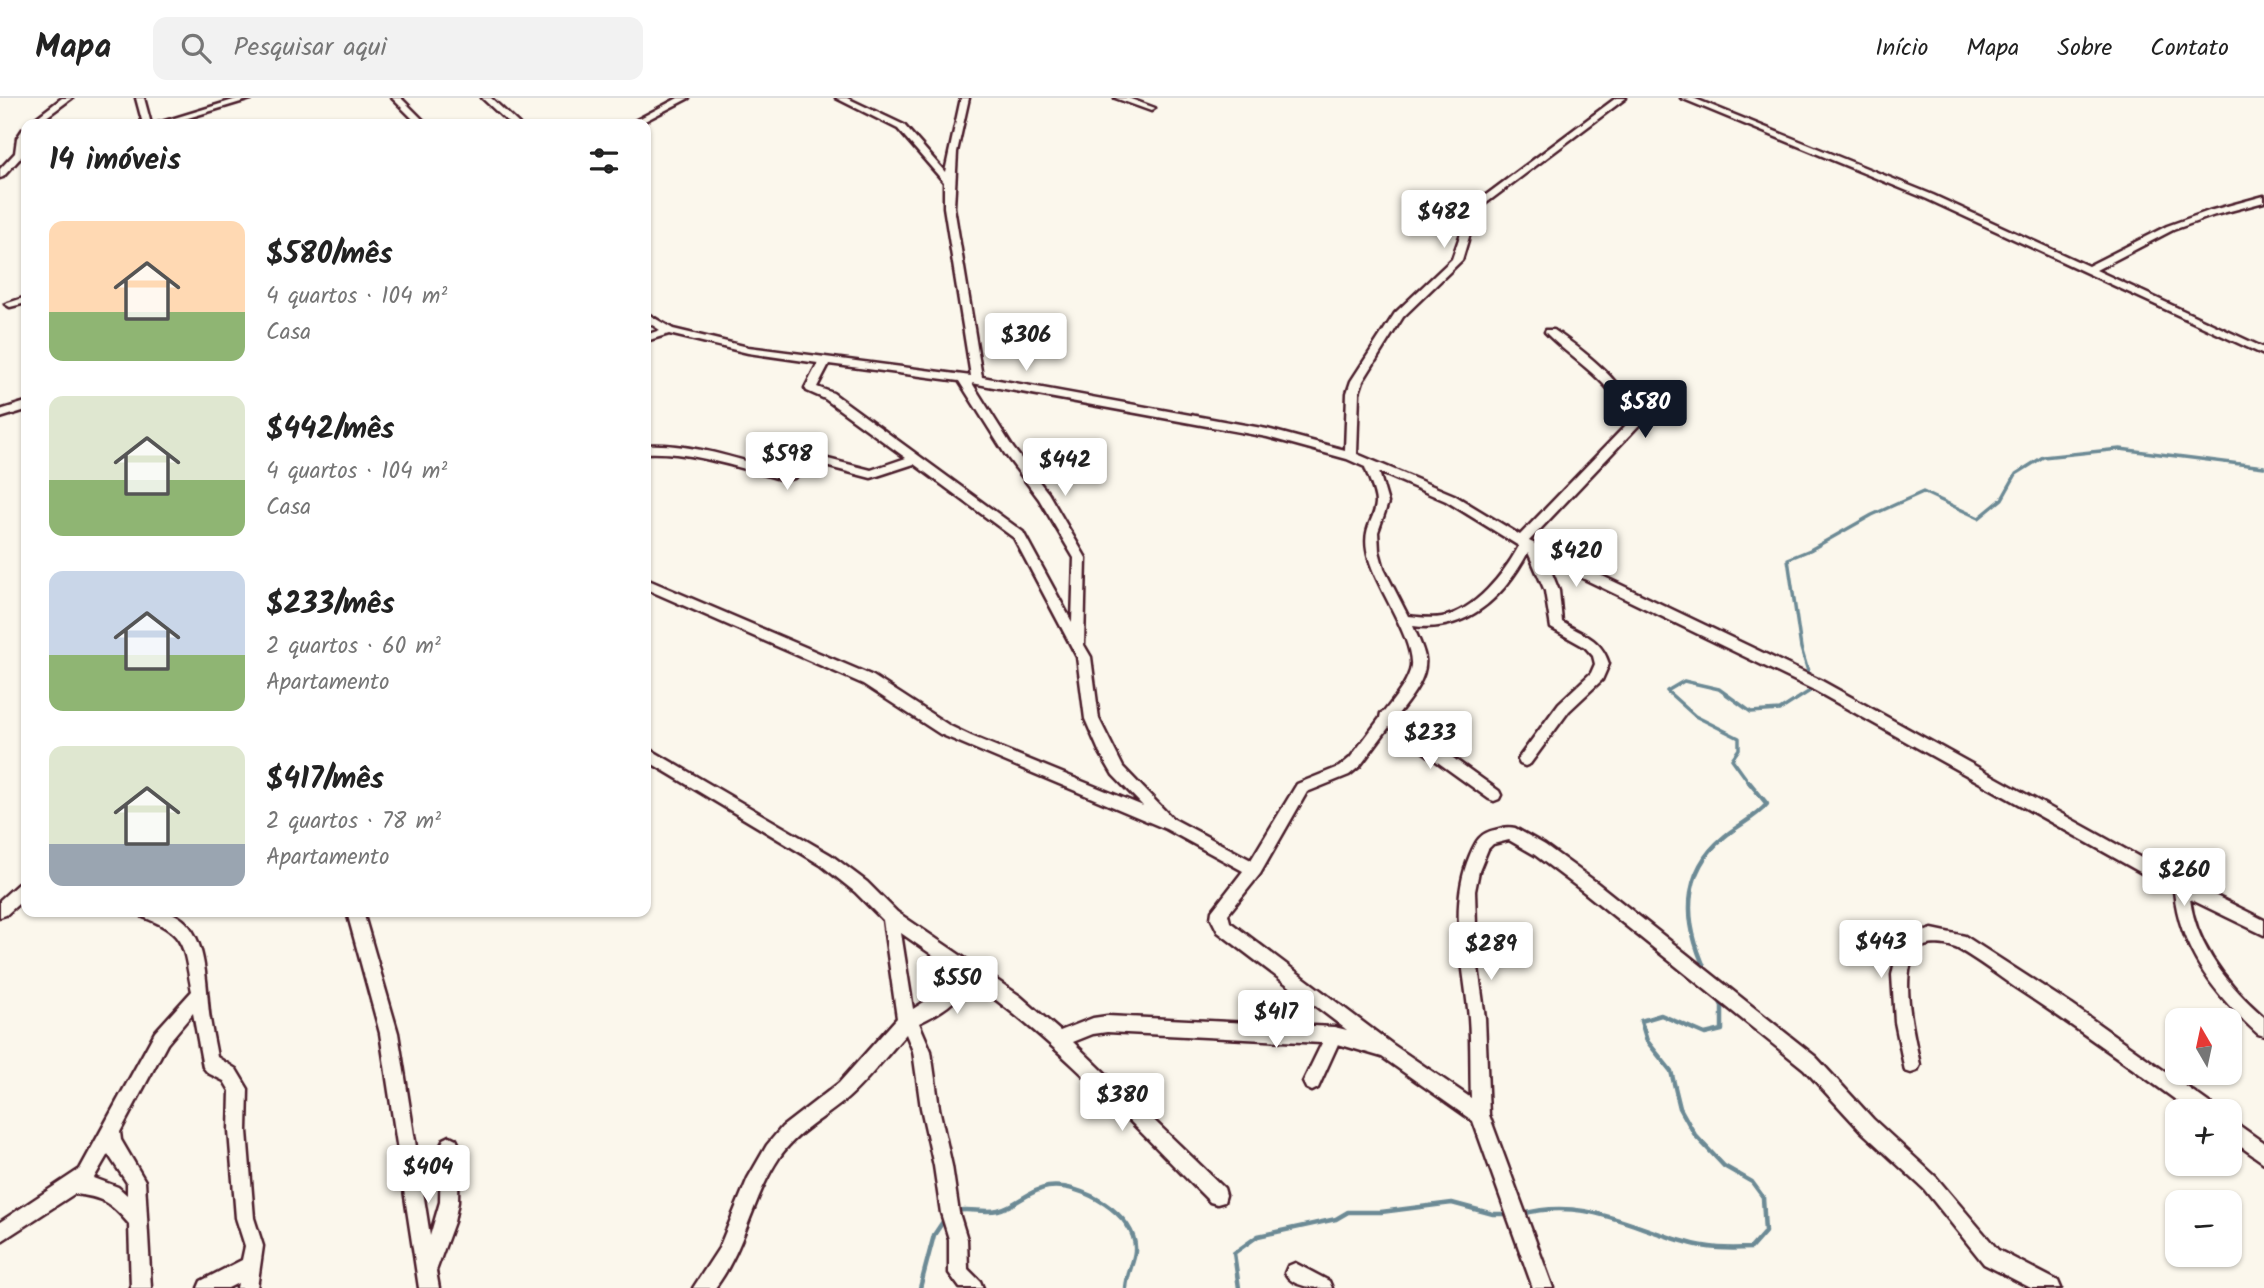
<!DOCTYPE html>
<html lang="pt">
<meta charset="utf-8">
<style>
:root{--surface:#fff;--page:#f2f2f2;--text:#222;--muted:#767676;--line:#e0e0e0;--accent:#111827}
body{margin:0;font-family:Kalam,sans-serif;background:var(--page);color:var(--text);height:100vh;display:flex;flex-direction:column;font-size:26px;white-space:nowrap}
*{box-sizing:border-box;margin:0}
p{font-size:23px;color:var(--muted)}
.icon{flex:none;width:38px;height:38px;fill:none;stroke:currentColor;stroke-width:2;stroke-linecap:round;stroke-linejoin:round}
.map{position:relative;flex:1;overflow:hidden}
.details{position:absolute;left:21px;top:21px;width:630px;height:798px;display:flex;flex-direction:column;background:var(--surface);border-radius:14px;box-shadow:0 2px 5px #0004}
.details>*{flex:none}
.needle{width:46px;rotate:351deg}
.controls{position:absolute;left:2165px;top:910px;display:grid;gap:14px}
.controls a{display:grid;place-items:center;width:77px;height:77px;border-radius:14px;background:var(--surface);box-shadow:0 2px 5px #0004;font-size:35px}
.price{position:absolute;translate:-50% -60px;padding:0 16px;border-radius:7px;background:#fff;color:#222;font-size:23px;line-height:46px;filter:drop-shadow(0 2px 4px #0008)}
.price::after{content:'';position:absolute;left:50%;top:42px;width:21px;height:16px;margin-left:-10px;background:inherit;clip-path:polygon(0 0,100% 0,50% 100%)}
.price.on{background:var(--accent);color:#fff}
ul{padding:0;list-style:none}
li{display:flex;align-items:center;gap:21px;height:175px;padding:0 28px}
li span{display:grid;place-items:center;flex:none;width:196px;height:140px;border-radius:14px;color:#555}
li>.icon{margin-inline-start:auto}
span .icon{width:84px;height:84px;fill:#fffc;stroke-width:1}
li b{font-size:30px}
h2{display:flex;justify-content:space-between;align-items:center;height:84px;padding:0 28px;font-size:30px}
header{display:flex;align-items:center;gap:42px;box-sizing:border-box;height:98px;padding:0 35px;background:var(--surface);border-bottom:2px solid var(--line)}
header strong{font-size:33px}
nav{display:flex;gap:38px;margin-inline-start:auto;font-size:24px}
.search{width:490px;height:63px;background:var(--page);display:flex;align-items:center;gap:18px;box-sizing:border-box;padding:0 24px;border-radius:14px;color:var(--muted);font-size:26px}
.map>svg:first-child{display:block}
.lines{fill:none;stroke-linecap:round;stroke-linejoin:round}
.stream-far1{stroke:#6c8a95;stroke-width:3.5}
.stream{stroke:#6c8a95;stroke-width:4.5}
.minor-casing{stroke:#4a1f2b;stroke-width:5}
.minor{fill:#fbf7ec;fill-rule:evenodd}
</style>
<header>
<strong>Mapa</strong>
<div class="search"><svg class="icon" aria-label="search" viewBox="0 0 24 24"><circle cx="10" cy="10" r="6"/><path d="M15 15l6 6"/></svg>Pesquisar aqui</div>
<nav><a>Início</a><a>Mapa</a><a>Sobre</a><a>Contato</a></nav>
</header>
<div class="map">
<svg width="2264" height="1190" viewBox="0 0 2264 1190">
<rect width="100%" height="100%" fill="#fbf7ec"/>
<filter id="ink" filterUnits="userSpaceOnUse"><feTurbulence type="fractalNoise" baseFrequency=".0143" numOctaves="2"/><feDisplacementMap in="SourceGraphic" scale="14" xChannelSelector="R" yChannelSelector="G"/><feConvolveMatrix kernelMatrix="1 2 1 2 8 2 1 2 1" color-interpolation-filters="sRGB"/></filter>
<g filter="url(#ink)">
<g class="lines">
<!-- stream-far1 -->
<g class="stream-far1">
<path d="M1810,580L1801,550L1788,461L1810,452L1872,417L1923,394L1979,420L2002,401L2016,376L2043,359L2120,351L2264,369"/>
<path d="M1750,686L1732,661L1739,651V640L1695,618L1667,593L1684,583L1719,591L1751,614L1780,612L1813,591L1812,587"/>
</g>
<!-- stream -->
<g class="stream">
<path d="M1706,873C1684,826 1680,775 1724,739C1738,727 1755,720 1767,706L1749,684"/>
<path d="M955,1113C969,1110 984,1115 998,1112C1016,1108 1029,1092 1048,1089C1080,1084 1138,1117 1135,1153C1134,1165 1127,1175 1126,1190"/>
<path d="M1522,1116C1583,1099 1628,1128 1686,1144C1708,1151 1729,1151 1751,1150L1765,1134L1763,1099L1752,1084L1724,1068L1695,1037L1680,1010L1671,973L1647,943L1641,923L1661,917L1705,936L1722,932V908L1718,899"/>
<path d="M920,1190L934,1137L946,1119"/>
<path d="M1239,1190L1234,1155L1258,1138L1336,1121L1348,1114H1381L1452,1105L1493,1116H1511"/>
</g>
<defs>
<g id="minor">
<path d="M62,0H72L37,26H28Z"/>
<path d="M136,0H144L151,26H143Z"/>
<path d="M240,0H254L168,26H155Z"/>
<path d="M392,0H401L427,26H418Z"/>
<path d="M482,0H491L519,26H510Z"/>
<path d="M678,0H689L639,26H629Z"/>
<path d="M836,0H847L904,27L945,74L961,0H969L957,54L954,109L982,279L1267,331L1345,352L1347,295L1351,283L1395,215L1452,161L1470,109L1616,0H1626L1477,112L1462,162L1403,219L1363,283L1359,295L1357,356L1454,397L1520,437L1628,325C1614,283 1574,264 1545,234L1546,232H1554C1588,256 1626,285 1640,326L1529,443L1822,583L2152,766L2264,822V837L2190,801C2196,849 2229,888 2264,919V938L2258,936C2215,897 2180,852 2174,793L1812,591L1547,463L1559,493L1562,524C1583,537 1601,540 1609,566L1602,582L1569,613L1530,666L1525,668L1520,666L1518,662L1520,658L1559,605L1591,575L1595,566L1593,558L1585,549L1551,530L1545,493L1528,454C1504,499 1467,535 1413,528C1417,538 1423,549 1425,560C1428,581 1408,603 1396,619L1499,693L1501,697L1499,701L1494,703L1489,701L1389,629L1360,668L1349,677L1307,694L1260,776L1228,816L1230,824L1392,946L1471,1000C1470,973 1471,946 1469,920C1464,866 1448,808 1470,757C1476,743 1480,735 1495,732C1502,730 1508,728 1515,730L1545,747L1596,784L1816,959L1873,1021L1936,1079L1998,1152L2058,1183L2061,1190H2031L1984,1166L1924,1091L1861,1033L1804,971L1584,794L1535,757L1509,742L1493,746L1488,751L1479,773L1475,793L1477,862L1485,920L1489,1017L1553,1190H1533L1473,1023L1382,959L1338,946L1318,990L1312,993L1306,990L1303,984L1322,945L1107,934L1093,936L1073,944L1224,1090L1226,1097L1224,1104L1217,1106L1210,1104C1133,1027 1059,945 970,883C958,904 940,915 919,925L931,953L939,1010L952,1068L959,1115L967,1141L968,1171L980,1183L983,1190H960L949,1175V1141L941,1115L934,1068L921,1010L913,953L906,936C887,957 869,981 848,1000C825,1020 796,1034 779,1060C752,1100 745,1151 715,1190H693L719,1150L748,1080L767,1047L782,1029L839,985L897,920L883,822L855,794L821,767L646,662V649L831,757L867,784L897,814L1020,898L1060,933L1093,920L1107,918L1334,929L1347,932L1218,834L1211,820L1212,813L1243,773L1166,731L940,636L863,586L646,491V481L873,578L950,628L971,638L1143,708L1113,677L1099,653L1085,621L1077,559L1014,440L914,366L871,380L814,365L794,380L784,382C738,370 693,353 646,355V347C693,345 739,362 784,374L812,357L871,372L906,360L825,301L807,293L805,290L818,265L748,255L669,236L646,243V237L660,232L646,223V215L673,231L748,249L971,278L944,109V84L898,31ZM829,266L959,283L1005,356L1039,401L1074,460L1072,524L1023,434L833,295L817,289ZM972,285L1267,339L1347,361L1365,369C1368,379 1376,394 1376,405C1375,421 1363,429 1367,452C1371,484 1419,545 1410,573C1405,588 1394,601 1384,614L1381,615L1380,620L1350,660L1339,669L1297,686L1251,762L1172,720L1123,669L1099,621L1091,559L1084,547L1086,460L1048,395L1013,350ZM1379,374L1446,403L1519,448C1504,476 1475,513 1442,519C1431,521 1419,519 1408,518L1384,471L1379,453L1378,434L1388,405ZM901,835L957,874L943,892L913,911Z"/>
<path d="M1115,0H1128L1155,10L1151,13Z"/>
<path d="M1681,0H1693L1933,97L2088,168L2167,128L2209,113L2264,98V104L2215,117L2173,132L2096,172L2264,250V257L1927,101Z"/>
<path d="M26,30L24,56L3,79L0,80V71L15,55L17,40L23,31Z"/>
<path d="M26,199V205L10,209L5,206Z"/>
<path d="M26,304V312L0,320V312Z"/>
<path d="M26,782V799L6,817L0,819V802L20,784Z"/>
<path d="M141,814C150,814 165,811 174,816C209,833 205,888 210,921C212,934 215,947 217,959L236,971L248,991L247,1033L254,1120L263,1148L257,1190H237L238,1185L228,1190H198L201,1183L242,1162L245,1148L236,1120L229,1033L230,993L224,983L208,975L203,969L193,915L167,946L120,1034L121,1042L145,1083L151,1190H131L129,1126C110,1104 102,1099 74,1096L0,1144V1124L80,1071L155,934L192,893C183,850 188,836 143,819ZM108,1056L127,1085V1097L118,1089L94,1080Z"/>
<path d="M347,814H363L398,935L430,1138L440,1104L441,1047L444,1041L450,1038L456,1041L459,1047L458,1104L454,1124L436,1173L439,1190H419L380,935Z"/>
<path d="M1932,831L1965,838L2072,907L2212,1007L2215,1013H2191C2133,971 2076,929 2016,890C1997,877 1978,862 1958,851C1948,846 1927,843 1918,852C1897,874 1915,940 1920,967L1917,973L1911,975L1905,973L1895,924L1892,877L1896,858L1908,839Z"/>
<path d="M2230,1021L2264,1045V1065L2230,1041Z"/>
<path d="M1295,1165L1329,1183L1332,1190C1315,1190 1293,1190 1285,1175L1288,1168Z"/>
</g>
</defs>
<!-- minor casing -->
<use href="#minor" class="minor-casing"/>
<!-- minor -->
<use href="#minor" class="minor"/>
</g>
</g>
</svg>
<div class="controls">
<a><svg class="needle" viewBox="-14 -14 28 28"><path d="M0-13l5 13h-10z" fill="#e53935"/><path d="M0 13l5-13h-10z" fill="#767676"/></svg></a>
<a>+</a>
<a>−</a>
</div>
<b class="price" style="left:1444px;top:152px">$482</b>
<b class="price" style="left:1026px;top:275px">$306</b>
<b class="price on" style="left:1645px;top:342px">$580</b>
<b class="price" style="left:787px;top:394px">$598</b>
<b class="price" style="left:1065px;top:400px">$442</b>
<b class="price" style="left:1576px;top:491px">$420</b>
<b class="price" style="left:1430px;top:673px">$233</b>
<b class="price" style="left:2184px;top:810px">$260</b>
<b class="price" style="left:1881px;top:882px">$443</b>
<b class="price" style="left:1491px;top:884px">$289</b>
<b class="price" style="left:957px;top:918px">$550</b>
<b class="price" style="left:1276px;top:952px">$417</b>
<b class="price" style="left:1122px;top:1035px">$380</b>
<b class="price" style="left:428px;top:1107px">$404</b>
<section class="details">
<h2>14 imóveis<svg class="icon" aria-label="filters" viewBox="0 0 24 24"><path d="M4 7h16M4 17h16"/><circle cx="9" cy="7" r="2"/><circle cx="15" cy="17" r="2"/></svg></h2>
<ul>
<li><span style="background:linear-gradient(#ffd9b3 65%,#8fb573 0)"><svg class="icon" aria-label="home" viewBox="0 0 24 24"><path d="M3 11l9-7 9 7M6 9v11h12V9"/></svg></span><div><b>$580/mês</b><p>4 quartos · 104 m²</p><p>Casa</p></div></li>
<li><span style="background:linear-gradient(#dfe7d0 60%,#8fb573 0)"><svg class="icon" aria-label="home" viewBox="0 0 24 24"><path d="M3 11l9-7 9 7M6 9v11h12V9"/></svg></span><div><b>$442/mês</b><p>4 quartos · 104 m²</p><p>Casa</p></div></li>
<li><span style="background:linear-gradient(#c9d6e8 60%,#8fb573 0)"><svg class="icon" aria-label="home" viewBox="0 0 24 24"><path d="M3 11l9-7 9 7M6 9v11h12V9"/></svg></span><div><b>$233/mês</b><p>2 quartos · 60 m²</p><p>Apartamento</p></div></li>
<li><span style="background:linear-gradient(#dfe7d0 70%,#9aa5b1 0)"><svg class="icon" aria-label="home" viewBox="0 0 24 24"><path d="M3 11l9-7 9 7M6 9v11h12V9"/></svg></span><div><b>$417/mês</b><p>2 quartos · 78 m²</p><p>Apartamento</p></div></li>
</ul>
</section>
</div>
